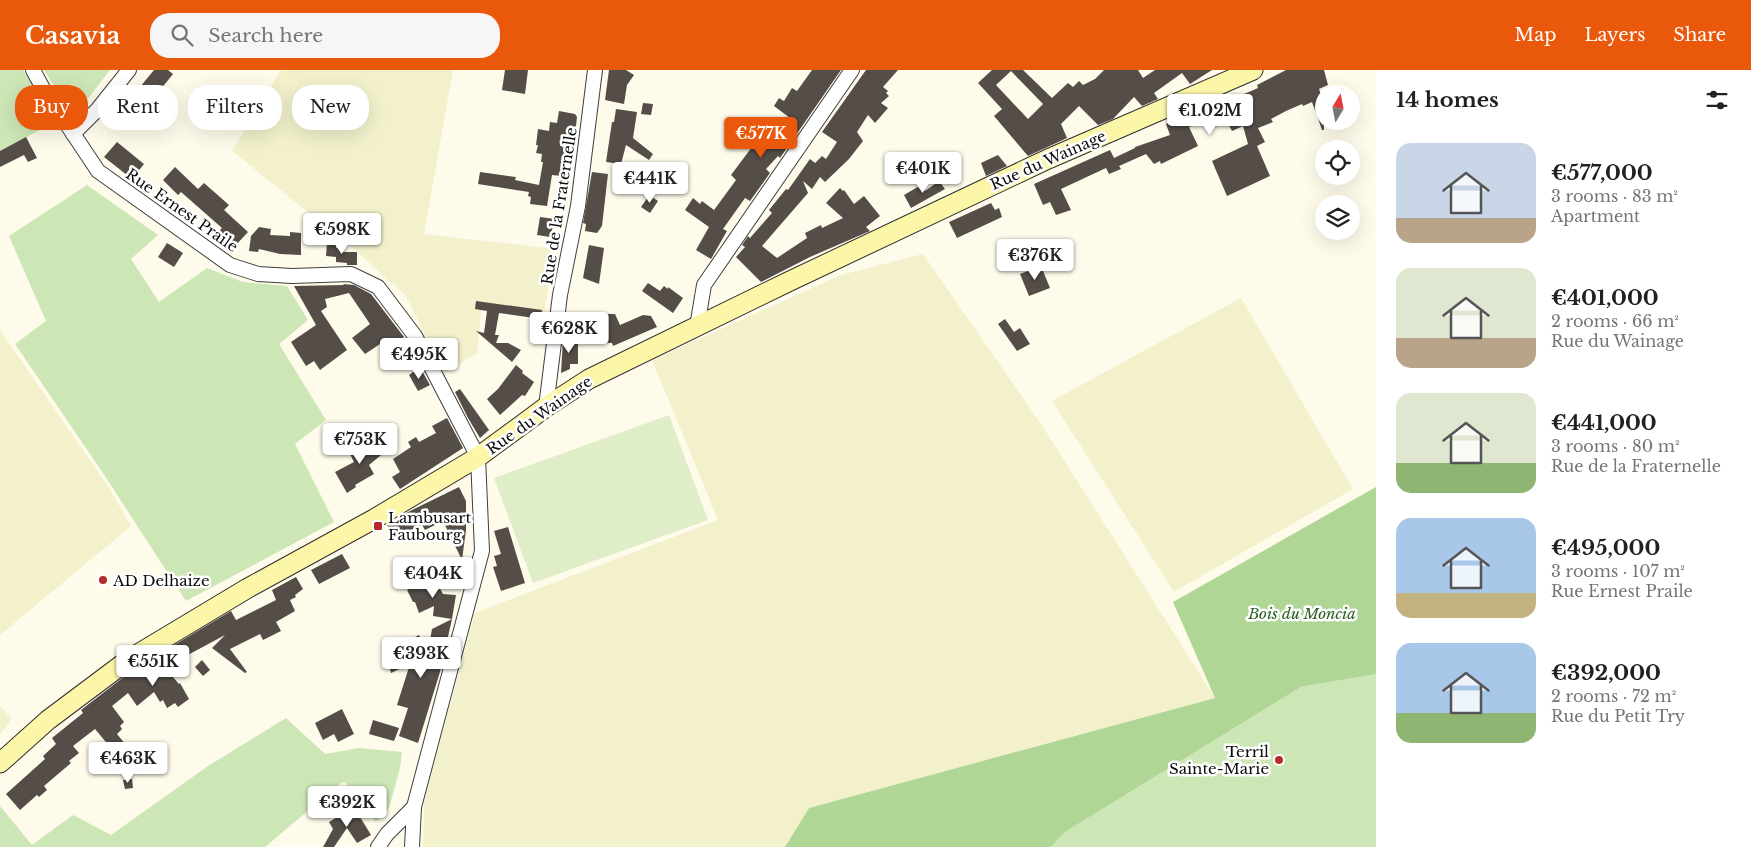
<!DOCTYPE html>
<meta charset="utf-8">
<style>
:root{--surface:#fff;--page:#f6f6f6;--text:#202124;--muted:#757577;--accent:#ea580c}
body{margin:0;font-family:"Libre Baskerville",serif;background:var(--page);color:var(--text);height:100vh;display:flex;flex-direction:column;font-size:19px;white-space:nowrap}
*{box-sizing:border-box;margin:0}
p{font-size:16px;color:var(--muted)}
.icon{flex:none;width:28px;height:28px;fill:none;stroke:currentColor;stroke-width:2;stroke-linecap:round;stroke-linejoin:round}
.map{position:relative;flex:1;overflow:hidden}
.sheet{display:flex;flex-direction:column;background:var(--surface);width:375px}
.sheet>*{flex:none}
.hud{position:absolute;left:15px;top:15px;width:475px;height:45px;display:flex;gap:10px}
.needle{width:32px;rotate:10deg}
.controls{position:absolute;left:1315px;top:15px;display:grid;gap:10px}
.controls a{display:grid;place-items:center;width:45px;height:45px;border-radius:50%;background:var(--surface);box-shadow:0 5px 20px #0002;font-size:25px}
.price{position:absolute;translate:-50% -42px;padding:0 11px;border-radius:5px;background:#fff;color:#222;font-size:16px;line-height:32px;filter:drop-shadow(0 1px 2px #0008)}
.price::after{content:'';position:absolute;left:50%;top:30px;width:15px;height:11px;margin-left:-8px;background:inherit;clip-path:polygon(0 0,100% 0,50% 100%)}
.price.active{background:var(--accent);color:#fff}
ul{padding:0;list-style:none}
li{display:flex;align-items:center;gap:15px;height:125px;padding:0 20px}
li span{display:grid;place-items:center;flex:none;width:140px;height:100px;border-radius:15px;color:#555}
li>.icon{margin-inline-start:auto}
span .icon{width:60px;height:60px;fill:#fffc;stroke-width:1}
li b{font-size:21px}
h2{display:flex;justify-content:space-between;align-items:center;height:60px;padding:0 20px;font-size:21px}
.tag{padding:0 18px;border-radius:20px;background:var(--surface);box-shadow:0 5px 20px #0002;font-size:18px;line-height:45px}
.tag.active{background:var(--accent);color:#fff}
header{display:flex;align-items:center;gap:30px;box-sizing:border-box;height:70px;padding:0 25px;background:var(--accent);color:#fff}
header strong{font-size:24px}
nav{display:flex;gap:28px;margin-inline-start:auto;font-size:18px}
.search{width:350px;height:45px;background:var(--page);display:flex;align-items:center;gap:12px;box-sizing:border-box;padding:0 18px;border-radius:20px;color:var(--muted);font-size:19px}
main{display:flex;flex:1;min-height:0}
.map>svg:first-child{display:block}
.farmland{fill:#f2f1cc}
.green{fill:#cde6b6}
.forest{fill:#b0d696}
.pitch{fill:#dfeec8}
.building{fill:#544d48;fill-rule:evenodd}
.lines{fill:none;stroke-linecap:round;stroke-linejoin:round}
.street-casing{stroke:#3e3e3e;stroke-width:16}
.secondary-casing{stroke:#2d2d2d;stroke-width:21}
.street{stroke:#fff;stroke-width:14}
.secondary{stroke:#fcf6a8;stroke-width:19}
.poi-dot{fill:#b52a2b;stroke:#fff;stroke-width:2}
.labels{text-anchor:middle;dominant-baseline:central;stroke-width:5;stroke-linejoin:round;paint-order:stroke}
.street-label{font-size:15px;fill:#0b0b0b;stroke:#fff}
.poi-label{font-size:15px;fill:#0b0b0b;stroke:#fff;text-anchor:start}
.park-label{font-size:15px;font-style:italic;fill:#2a601f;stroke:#fff}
</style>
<header>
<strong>Casavia</strong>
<div class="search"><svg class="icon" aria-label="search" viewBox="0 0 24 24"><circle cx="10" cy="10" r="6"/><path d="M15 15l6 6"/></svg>Search here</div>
<nav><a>Map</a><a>Layers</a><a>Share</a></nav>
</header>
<main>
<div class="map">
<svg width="1376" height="777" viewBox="0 0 1376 777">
<rect width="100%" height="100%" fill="#fefbeb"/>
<!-- farmland -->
<g class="farmland">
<path d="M281,0H453L424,164L555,179L544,242L482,233L477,283L444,304L406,226L353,178L232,81Z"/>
<path d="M923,184L1041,354L1215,628L809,738L785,777H423L424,731L475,543L718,450L652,290L841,205Z"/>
<path d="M1241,228L1353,419L1174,522L1052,331Z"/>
<path d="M0,260L109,418L131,456L0,565Z"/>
<path d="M0,636L12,649L0,664Z"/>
</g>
<!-- green -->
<g class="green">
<path d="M0,0H23L57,51L0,81Z"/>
<path d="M44,0H110L74,47Z"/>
<path d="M87,115L158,165L131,189L159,232L207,198L243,212L287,216L308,250L279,274L326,350L295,374L334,452L186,531L103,403L15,274L46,251L9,166Z"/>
<path d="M1376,604V777H1051L1065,762L1301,617Z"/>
<path d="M286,648L325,684L359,678L402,682L400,698L389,738L376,752L345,712L341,713L265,777H0V736L32,775L73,745L111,765L208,696Z"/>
</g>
<!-- forest -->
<path class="forest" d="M1376,417V604L1301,617L1065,762L1051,777H785L809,738L1215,628L1173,532Z"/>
<!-- pitch -->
<path class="pitch" d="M669,345L708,450L533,513L494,408Z"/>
<!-- building -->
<g class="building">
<path d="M154,0H168L173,4L152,30L159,36L142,55L140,53L135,59L124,49L129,43L127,41L135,31L131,28Z"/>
<path d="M505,0H528L525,24L502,20Z"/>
<path d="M609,0H626L634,5L627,15L624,34L605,30Z"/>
<path d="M812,0H841L780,88L778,86L766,99L770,103L750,131L745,128L723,159L727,161L711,189L696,180L709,157L685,140L693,128L700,134L702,131L714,140L736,110L731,105L755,73L763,65L771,71L776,65L778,66L790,48L774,36L779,28L784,31L792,18L797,21Z"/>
<path d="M866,0H898L883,17L888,21L886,23L889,26L881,33L888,38L875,53L868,45L857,62L863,71L849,89L825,112L820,107L812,119L803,111L808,123L762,176L777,188L807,168L805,163L821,155L822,158L843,148L826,133L840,118L843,121L844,120L854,134L864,126L880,146L866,157L870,161L810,187L761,212L736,187L745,177L742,175L748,166L750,168L772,143L769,140L786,119L788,120L810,89L815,93L822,86L826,89L837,72L822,62Z"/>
<path d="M992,0H1023L1052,28L1068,13L1073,17L1079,11L1083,15L1095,9L1104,0H1138L1143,8L1155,0H1212L1190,14L1182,3L1154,23L1158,29L1142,36L1134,27L1113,49L1098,55L1079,36L1061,54L1067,68L1028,86L994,46L1002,39L978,13ZM1011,1L1043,34L1028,49L996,15Z"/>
<path d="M1286,0H1324L1328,15L1319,19L1324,35V60H1322L1312,32L1303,36L1302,34L1286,41L1271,49L1273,52L1258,58L1265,72L1257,76L1270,106L1227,126L1212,91L1248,74L1243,56L1232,61L1227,52L1212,58L1208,49L1189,57L1198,76L1161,94L1160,91L1154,94L1146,84L1119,96L1121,99L1109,104L1106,98L1061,119L1071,140L1056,145L1050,132L1043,135L1034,114L1110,80L1114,88L1135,78V77L1170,65L1166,54L1233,24L1235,28L1258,18L1257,15Z"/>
<path d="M643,33L653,34L651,45L641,44Z"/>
<path d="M616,39L637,42L633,68L653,84L649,90L626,75L621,94L606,92L612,52H614Z"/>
<path d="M559,41L575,44L577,47L575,65L568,64L561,106L552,105L547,136L530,134L531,127L528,126L529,122L478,114L480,102L516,107L515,110L539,115L543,92H541L542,84L536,83L538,75H536L538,59L549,61L550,52L557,53Z"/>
<path d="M26,67L37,88L28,92L24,85L0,97V81Z"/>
<path d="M117,72L144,94L132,109L104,87Z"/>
<path d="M998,85L1007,96L986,106L981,93Z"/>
<path d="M175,97L198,119L204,113L229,135L224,140L248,162L235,176L219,161L222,158L181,122L178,125L163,110Z"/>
<path d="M592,102L608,104L602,156L597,163L585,161L586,154L583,153Z"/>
<path d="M939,111L945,119L911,138L904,125L921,115L925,121Z"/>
<path d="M648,127H652L658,131L650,143L641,137Z"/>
<path d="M991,133L995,140L999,138L1002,147L957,168L949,152Z"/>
<path d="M540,147L555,149L550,167L537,165Z"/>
<path d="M259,157L271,159L270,165L290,166V162L301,163V185L280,184L259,179L258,182L249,181L251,166Z"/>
<path d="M167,173L183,183L174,197L158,187Z"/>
<path d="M327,173L336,174V178H340V182H357V195H347V193L336,192V187L326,186Z"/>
<path d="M589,175L604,178L599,214L583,208Z"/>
<path d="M1041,196L1050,218L1029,226L1020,204Z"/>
<path d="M648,213L660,221L664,216L668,219V217L683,228L673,243L642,221Z"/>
<path d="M343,214L354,215L371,224L404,267L392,275L389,268L365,284L352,268L370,254L349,223L325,229L327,237L321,241L347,280L320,300L314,291L306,296L291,272L316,255L294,216L344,215Z"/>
<path d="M476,231L542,240L541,249L499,243L495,265H499L496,273H508L521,280L512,292L476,261L484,263L487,241L475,239Z"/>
<path d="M597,244H615L620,255L643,245L651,246L657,257L613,276L612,273L585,272V262Z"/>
<path d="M1005,249L1014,262L1020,258L1030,274L1017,281L998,254Z"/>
<path d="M563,269L578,271V294H570V299L561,303Z"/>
<path d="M516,295L523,301L522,303L534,312L525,326L522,325L500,345L487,329L498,319Z"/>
<path d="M416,300L418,303L422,301L430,315L418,321L409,305Z"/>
<path d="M460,319L489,360L480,368L468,348L455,322Z"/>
<path d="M447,348L463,378L400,419L392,407L400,402L393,389L411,377L408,372L416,367L419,372L436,363L432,356Z"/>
<path d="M375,367L386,381L369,395L374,404L355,415L356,417L347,423L335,402L354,392L350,384Z"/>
<path d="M459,417L466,431V460L462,490L443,451L425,460L422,455L395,468L387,455L410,441Z"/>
<path d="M508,457L525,513L501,521L493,497L497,496L494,486L501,484L494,461Z"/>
<path d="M342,484L350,498L319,514L311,500Z"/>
<path d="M433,506L443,524L456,525L452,549L433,546L434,536L419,543L415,532H413L407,520Z"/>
<path d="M296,507L303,519L295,525L296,527L290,530L295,541L276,552L281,561L263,570L260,564L230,579L247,602L245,603L212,578L225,565L186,586L183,583L182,589L165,598L179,614L180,613L189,629L178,637L175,633L167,638L163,630L160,632L154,622L137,636L128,623L112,636L124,652L120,656L122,659L117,664L126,675L115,683L95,659L73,676L79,683L69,691L71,693L44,716L47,720L39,727L37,725L20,740L6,724L45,689L43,686L56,674L52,668L83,643L81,640L134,599L231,541L236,550L276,530L272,520Z"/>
<path d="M452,549L440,602L418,673L399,666L408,638L397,635L410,594L391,603L388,592L413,581L409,570L419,565L428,582L432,559Z"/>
<path d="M202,590L210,600L203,606L195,597Z"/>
<path d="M342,639L354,664L338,672L334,664L323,670L315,653Z"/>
<path d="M373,650L399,658L394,671L369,664Z"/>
<path d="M132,709L133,718L125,719L123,710Z"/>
<path d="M354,737L371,765L357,773L347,758L334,777H323L333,759L329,752Z"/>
</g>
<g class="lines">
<defs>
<g id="street">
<path d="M33,0L53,37L64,50L98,101L230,195L258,204L292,206L351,204L378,217L415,266L478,387L482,481L414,737L412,777"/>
<path d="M73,64L97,40L129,0"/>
<path d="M697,257L704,215L852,0"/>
<path d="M546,337L560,225L578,136L595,0"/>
<path d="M378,777L387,764L414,737"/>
</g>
<path id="secondary" d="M0,693L48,650L128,590L248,518L374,449L478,387L546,337L589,309L790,211L1048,89L1253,0"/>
</defs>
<!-- street casing -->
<use href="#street" class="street-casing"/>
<!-- secondary casing -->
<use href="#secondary" class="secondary-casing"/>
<!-- street -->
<use href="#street" class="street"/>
<!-- secondary -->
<use href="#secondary" class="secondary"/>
</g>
<!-- markers -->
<g class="poi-dot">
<rect x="373" y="451" width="10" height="10" rx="2.5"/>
<circle cx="103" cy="510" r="5"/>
<circle cx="1279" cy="690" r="5"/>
</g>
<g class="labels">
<!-- street labels -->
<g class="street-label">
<text transform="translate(1048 90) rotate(-24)">Rue du Wainage</text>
<text transform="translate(559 136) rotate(-81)">Rue de la Fraternelle</text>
<text transform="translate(182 140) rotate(35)">Rue Ernest Praile</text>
<text transform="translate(539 345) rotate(-35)">Rue du Wainage</text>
</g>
<!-- poi labels -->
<g class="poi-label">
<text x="388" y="447">Lambusart<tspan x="388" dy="17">Faubourg</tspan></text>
<text x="113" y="510">AD Delhaize</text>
<text x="1269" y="681" text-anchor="end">Terril<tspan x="1269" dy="17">Sainte-Marie</tspan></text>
</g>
<!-- park labels -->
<g class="park-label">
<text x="1302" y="543">Bois du Moncia</text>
</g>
</g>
</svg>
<div class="controls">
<a><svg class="needle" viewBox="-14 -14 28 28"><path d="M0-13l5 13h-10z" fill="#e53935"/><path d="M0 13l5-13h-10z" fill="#757577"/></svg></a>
<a><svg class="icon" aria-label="locate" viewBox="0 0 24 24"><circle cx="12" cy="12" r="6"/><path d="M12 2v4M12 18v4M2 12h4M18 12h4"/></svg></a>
<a><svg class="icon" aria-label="layers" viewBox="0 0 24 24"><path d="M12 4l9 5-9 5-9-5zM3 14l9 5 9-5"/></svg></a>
</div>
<b class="price" style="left:1210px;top:66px">€1.02M</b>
<b class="price active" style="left:761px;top:89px">€577K</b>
<b class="price" style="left:923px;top:124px">€401K</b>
<b class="price" style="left:650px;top:134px">€441K</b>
<b class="price" style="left:342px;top:185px">€598K</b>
<b class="price" style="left:1035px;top:211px">€376K</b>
<b class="price" style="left:569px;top:284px">€628K</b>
<b class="price" style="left:419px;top:310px">€495K</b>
<b class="price" style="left:360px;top:395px">€753K</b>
<b class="price" style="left:433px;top:529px">€404K</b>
<b class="price" style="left:421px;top:609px">€393K</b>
<b class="price" style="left:153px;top:617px">€551K</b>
<b class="price" style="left:128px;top:714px">€463K</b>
<b class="price" style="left:347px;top:758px">€392K</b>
<div class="hud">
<a class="tag active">Buy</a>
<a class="tag">Rent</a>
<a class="tag">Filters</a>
<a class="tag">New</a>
</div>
</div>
<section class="sheet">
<h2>14 homes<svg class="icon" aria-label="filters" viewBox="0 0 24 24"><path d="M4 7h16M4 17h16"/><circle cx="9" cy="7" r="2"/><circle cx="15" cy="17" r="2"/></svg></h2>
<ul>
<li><span style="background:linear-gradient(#c9d6e8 75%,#b9a48a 0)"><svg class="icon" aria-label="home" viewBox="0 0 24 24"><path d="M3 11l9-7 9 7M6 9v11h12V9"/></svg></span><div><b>€577,000</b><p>3 rooms · 83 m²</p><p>Apartment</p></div></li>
<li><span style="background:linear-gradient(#dfe7d0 70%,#b9a48a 0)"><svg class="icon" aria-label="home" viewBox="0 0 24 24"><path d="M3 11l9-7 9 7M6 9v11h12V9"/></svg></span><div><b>€401,000</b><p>2 rooms · 66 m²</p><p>Rue du Wainage</p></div></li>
<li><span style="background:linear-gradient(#dfe7d0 70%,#8fb573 0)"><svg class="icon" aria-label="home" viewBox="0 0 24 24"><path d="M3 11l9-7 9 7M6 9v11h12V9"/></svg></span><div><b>€441,000</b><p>3 rooms · 80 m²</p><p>Rue de la Fraternelle</p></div></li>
<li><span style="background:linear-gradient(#a9c7e8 75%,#c2b280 0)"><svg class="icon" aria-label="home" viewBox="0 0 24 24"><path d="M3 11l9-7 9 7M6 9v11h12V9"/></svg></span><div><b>€495,000</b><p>3 rooms · 107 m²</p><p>Rue Ernest Praile</p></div></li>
<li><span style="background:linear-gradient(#a9c7e8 70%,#8fb573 0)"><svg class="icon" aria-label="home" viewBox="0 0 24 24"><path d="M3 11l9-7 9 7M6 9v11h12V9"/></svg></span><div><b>€392,000</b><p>2 rooms · 72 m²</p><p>Rue du Petit Try</p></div></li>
</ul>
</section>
</main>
